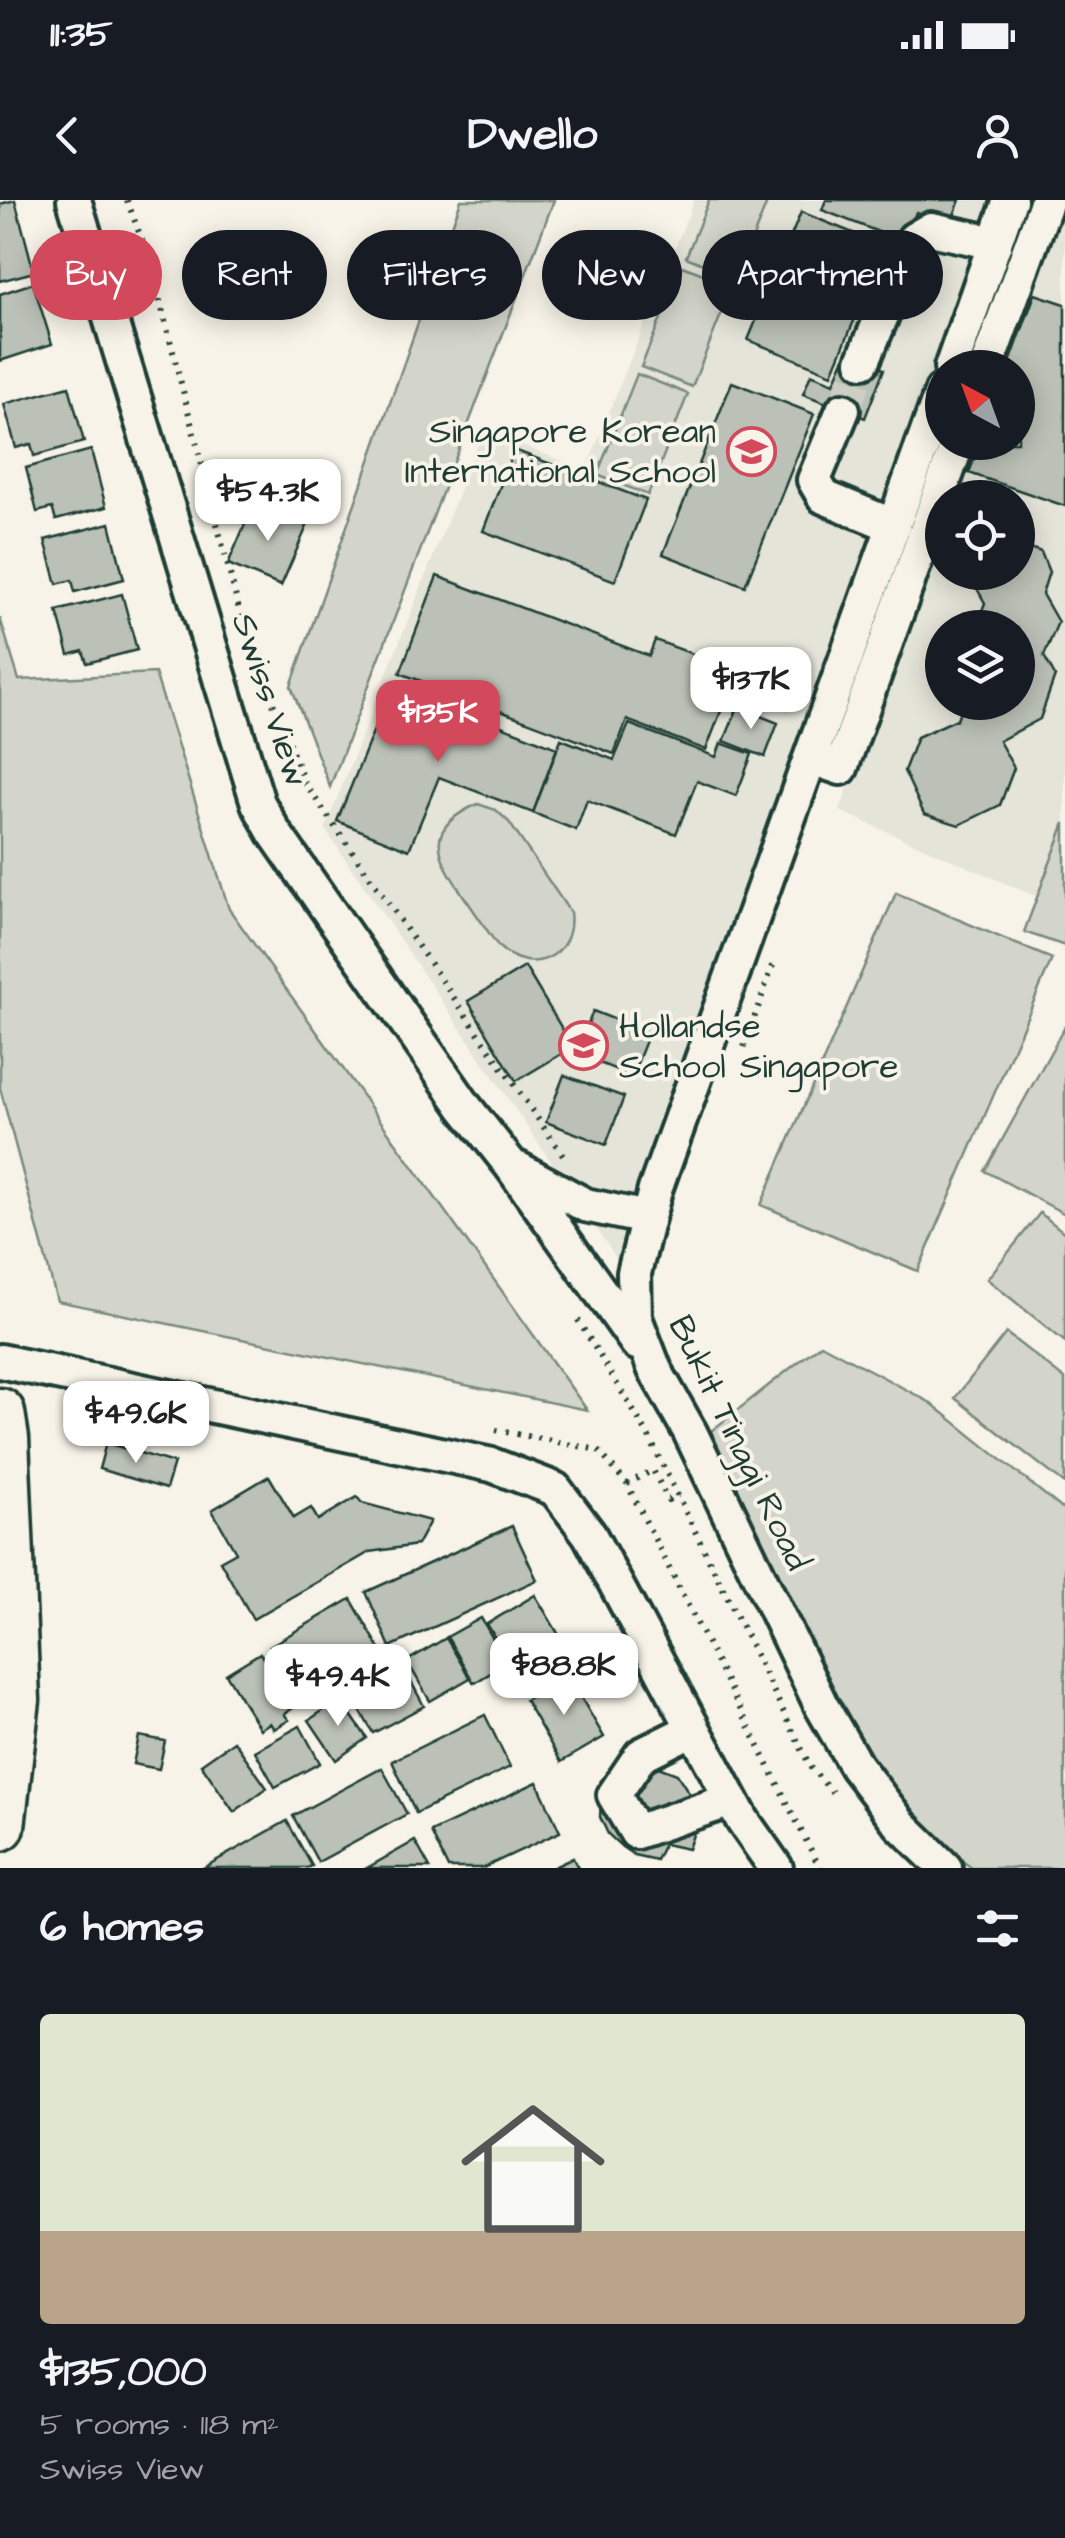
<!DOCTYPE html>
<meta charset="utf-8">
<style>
:root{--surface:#171b24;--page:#20242c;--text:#f1f3f6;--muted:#9ea1a6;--line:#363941;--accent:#d1495b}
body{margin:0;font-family:"Architects Daughter",sans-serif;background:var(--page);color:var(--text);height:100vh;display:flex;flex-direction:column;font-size:38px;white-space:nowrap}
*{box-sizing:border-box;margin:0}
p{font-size:32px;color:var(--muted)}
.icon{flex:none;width:55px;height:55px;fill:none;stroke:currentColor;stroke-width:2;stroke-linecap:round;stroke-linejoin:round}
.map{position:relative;height:1668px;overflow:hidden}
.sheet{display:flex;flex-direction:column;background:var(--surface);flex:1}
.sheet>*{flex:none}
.top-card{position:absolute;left:30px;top:30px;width:1005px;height:90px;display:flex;gap:20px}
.needle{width:65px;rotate:319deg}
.controls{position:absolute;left:925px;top:150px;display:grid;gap:20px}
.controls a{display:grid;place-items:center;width:110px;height:110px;border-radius:50%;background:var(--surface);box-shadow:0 5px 25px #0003;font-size:50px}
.price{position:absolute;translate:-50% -85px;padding:0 22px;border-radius:20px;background:#fff;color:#222;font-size:32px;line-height:65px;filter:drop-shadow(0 2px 5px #0008)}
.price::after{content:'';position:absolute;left:50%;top:60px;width:30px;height:22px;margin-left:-15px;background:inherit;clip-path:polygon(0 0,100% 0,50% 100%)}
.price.current{background:var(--accent);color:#fff}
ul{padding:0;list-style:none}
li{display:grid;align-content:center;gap:20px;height:530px;padding:0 40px}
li+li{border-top:2px solid var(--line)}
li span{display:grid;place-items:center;height:310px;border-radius:10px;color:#555}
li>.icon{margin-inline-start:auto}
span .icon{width:180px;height:180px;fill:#fffc;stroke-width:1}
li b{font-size:42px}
h2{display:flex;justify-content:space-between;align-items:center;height:120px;padding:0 40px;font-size:42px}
.tag{padding:0 35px;border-radius:45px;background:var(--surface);box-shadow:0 5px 25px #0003;font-size:35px;line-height:90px}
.tag.current{background:var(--accent);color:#fff}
.status{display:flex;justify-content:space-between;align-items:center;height:70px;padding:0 50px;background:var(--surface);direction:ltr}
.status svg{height:28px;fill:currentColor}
header{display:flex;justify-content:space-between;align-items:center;height:130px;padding:0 40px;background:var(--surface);font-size:45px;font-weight:800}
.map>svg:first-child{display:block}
.built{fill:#e5e4d9;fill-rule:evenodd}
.green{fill:#d3d5ca;stroke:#79897f;stroke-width:2.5}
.building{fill:#bbc1b6;stroke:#1f3d34;stroke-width:2.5}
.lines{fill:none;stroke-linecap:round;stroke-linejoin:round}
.minor-tunnel{stroke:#cccfc4;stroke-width:32;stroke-dasharray:32 16;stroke-linecap:butt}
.minor-casing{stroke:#1f3d34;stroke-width:40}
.highway-casing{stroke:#1f3d34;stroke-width:55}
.path{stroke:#1f3d34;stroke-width:6;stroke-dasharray:2.5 8;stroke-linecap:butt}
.minor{stroke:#f7f3e8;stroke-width:32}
.highway{stroke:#f7f3e8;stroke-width:48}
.labels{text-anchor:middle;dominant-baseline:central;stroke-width:8;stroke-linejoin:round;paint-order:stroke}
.poi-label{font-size:35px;fill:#1f3d34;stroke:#f7f3e8;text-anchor:end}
.street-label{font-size:35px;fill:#1f3d34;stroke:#f7f3e8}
</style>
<div class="status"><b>11:35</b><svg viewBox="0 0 49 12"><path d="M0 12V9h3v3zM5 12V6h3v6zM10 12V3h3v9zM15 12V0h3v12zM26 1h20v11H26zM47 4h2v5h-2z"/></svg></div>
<header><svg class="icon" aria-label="back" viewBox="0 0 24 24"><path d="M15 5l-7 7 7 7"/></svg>Dwello<svg class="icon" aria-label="person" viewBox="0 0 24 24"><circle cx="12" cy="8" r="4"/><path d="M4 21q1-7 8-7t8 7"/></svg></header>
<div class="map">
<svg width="1065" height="1668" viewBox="0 0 1065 1668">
<rect width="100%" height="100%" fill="#f7f3e8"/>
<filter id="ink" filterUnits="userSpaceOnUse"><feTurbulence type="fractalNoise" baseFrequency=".01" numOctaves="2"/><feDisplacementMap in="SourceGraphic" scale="20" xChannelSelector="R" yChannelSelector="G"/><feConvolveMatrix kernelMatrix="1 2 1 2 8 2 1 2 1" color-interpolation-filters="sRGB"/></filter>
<g filter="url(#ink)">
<!-- built -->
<g class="built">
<path d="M694,0H998L619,1062L325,629L483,231L586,270Z"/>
<path d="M1050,0H1065V623L1037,697L840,611L942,310V372H1018V298L947,297L965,243L1018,242V168L991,167ZM942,428H1018V502H942Z"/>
</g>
<!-- green -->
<g class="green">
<path d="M461,0H554L330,587L291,486Z"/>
<path d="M709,0H768L737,78L686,57Z"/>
<path d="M682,66L733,85L692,187L641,167Z"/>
<path d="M637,174L688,194L648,295L597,275Z"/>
<path d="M0,418L19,480L155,473L229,709L587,1210L57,1101L0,888Z"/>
<path d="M478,604L496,610L509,622L570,712C576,757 530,778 498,746C486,729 475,712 463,695C435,653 424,627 478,604Z"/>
<path d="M1065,623V746L1024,732Z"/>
<path d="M896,693L1052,759L918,1071L761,1005Z"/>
<path d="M1065,826V1014L985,971Z"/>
<path d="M1040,1013L1065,1033V1142L987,1079Z"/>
<path d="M1006,1133L1065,1179V1284L955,1198Z"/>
<path d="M821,1144L931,1203L1065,1311V1668H972L943,1647L853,1536L711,1231Z"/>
</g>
<!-- building -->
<g class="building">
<path d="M15,0L34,72L0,81V4Z"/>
<path d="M826,0H960L950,25L916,12L904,42L822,10Z"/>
<path d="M801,12L885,46L832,174L748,140Z"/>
<path d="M33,83L52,144L0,161V94Z"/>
<path d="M1035,94L1065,104V306L969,273L980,242H1018V168H1008Z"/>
<path d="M846,155L884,169L865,218L803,194L811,174L834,183Z"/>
<path d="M732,182L814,214L745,386L663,354Z"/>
<path d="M69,186L84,242L34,256L31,244L16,248L4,204Z"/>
<path d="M91,250L106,307L56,320L52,308L37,312L26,268Z"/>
<path d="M514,250L646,300L615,381L483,331Z"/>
<path d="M255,301L308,324L281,386L228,364Z"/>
<path d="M110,323L124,379L75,392L72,380L57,384L45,340Z"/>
<path d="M1018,344L1041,352L1049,372L1042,394L1058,422L1044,456L1055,476L1040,519L999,541L1014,568L1000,605L959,625L924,614L904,571L917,537L957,519L963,502H1018V428H975L985,403L974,383L978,372H1018Z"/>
<path d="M437,376L649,456L655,440L712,461L698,497L723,506L706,550L627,520L614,554L400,473Z"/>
<path d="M122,394L137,450L87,463L83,451L69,455L57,411Z"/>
<path d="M393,483L557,548L533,613L439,577L409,650L337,621Z"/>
<path d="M738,507L778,523L765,557L724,541Z"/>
<path d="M629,524L716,557L721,543L752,554L736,596L697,581L676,634L587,600L576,630L533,613L561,539L614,560Z"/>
<path d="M525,767L573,847L516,881L468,801Z"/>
<path d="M593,811L649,833L632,876L576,854Z"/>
<path d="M564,875L624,897L606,945L546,922Z"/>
<path d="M106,1243L174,1263L166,1289L99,1269Z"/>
<path d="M269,1276L294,1318L311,1308L318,1320L357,1297L362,1303L430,1321L417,1345L370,1352L253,1419L220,1361L236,1352L212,1310Z"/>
<path d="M512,1326L537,1380L390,1447L366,1392Z"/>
<path d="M535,1395L562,1440L514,1469L487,1424Z"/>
<path d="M351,1399L380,1449L299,1497L270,1446Z"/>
<path d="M481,1418L507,1463L474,1483L447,1437Z"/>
<path d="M446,1438L470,1478L430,1501L407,1461Z"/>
<path d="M260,1453L293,1508L284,1514L289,1520L274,1529L270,1523L260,1529L226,1474Z"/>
<path d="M401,1463L424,1506L373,1533L349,1491Z"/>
<path d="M568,1475L604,1537L561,1562L525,1500Z"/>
<path d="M340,1499L367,1538L336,1560L309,1520Z"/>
<path d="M485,1515L510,1567L416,1613L392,1561Z"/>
<path d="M300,1526L320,1563L275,1587L255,1551Z"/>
<path d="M139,1536L165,1541L159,1569L133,1564Z"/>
<path d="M234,1541L267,1588L234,1612L201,1564Z"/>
<path d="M645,1562L677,1574L701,1612L688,1649L664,1644L656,1660L634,1655L622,1647L608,1634L600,1617L601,1599Z"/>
<path d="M382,1568L407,1614L318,1662L293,1616Z"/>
<path d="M537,1582L560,1632L483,1668H448L431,1632Z"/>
<path d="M287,1621L312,1666L307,1668H203Z"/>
<path d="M415,1641L430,1668H367Z"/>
<path d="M573,1658L578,1668H552Z"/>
</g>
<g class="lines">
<!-- minor-tunnel -->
<path class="minor-tunnel" d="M843,210L863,161"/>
<defs>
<g id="minor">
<path d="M74,0L258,603L274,632L465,907L510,964L637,1143"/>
<path d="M863,161L914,39L931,29L995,43"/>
<path d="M951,168L1010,0"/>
<path d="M986,168L1047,0"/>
<path d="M942,191L655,990L634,1073L635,1118L655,1170L690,1232L821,1505L856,1566L901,1625L945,1668"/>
<path d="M843,210L814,280L824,297L894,326"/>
<path d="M812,558L841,568L958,242"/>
<path d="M519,969L585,1005L647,1018"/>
<path d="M0,1161L492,1265L555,1289L589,1334L743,1621L776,1668"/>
<path d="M693,1529L641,1555L614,1595L636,1632L731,1600"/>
</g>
<path id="highway" d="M0,1213L4,1238L15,1500L0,1626"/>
</defs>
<!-- minor casing -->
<use href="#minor" class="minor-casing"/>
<!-- highway casing -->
<use href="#highway" class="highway-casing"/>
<!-- path -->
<g class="path">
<path d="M127,0L150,62L244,429L304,582L563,955"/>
<path d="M744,847L773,765"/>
<path d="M578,1120L647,1233L811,1568L832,1592"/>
<path d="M496,1230L598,1250L627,1284L820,1668"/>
<path d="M627,1284L653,1270L668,1300L678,1295"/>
</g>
<!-- minor -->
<use href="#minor" class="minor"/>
<!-- highway -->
<use href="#highway" class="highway"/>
</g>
</g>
<!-- icons -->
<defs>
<symbol id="school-ring" viewBox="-11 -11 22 22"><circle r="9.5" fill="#f7f3e8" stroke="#d1495b" stroke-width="1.5"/><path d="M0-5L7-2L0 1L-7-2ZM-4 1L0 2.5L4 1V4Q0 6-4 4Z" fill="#d1495b"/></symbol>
</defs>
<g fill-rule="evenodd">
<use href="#school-ring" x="724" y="224" width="55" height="55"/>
<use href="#school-ring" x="556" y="818" width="55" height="55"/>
</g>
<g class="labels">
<!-- poi labels -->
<g class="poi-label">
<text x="716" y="231">Singapore Korean<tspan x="716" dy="40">International School</tspan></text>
<text x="619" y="826" text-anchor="start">Hollandse<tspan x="619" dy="40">School Singapore</tspan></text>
</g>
<!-- street labels -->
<g class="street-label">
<text transform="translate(270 500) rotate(72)">Swiss View</text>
<text transform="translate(739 1243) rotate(64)">Bukit Tinggi Road</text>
</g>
</g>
</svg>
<div class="controls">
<a><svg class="needle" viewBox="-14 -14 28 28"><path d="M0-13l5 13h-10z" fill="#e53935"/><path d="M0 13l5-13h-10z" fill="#9ea1a6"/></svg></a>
<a><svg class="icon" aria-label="locate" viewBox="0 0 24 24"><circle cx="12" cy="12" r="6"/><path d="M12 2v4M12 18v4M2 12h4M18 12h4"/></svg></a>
<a><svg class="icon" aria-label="layers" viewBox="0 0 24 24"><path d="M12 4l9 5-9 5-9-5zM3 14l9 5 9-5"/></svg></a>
</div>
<b class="price" style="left:268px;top:344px">$54.3K</b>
<b class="price" style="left:751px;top:532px">$137K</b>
<b class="price current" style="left:438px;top:565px">$135K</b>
<b class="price" style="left:136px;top:1266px">$49.6K</b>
<b class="price" style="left:564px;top:1518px">$88.8K</b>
<b class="price" style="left:338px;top:1529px">$49.4K</b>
<div class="top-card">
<a class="tag current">Buy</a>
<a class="tag">Rent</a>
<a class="tag">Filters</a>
<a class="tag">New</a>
<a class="tag">Apartment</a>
</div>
</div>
<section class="sheet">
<h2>6 homes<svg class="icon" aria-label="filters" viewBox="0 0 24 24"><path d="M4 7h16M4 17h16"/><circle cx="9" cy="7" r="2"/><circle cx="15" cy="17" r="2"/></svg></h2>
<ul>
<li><span style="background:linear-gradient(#dfe7d0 70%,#b9a48a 0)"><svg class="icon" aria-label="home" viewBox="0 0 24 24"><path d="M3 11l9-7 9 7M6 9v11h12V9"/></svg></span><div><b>$135,000</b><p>5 rooms · 118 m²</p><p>Swiss View</p></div></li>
</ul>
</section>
